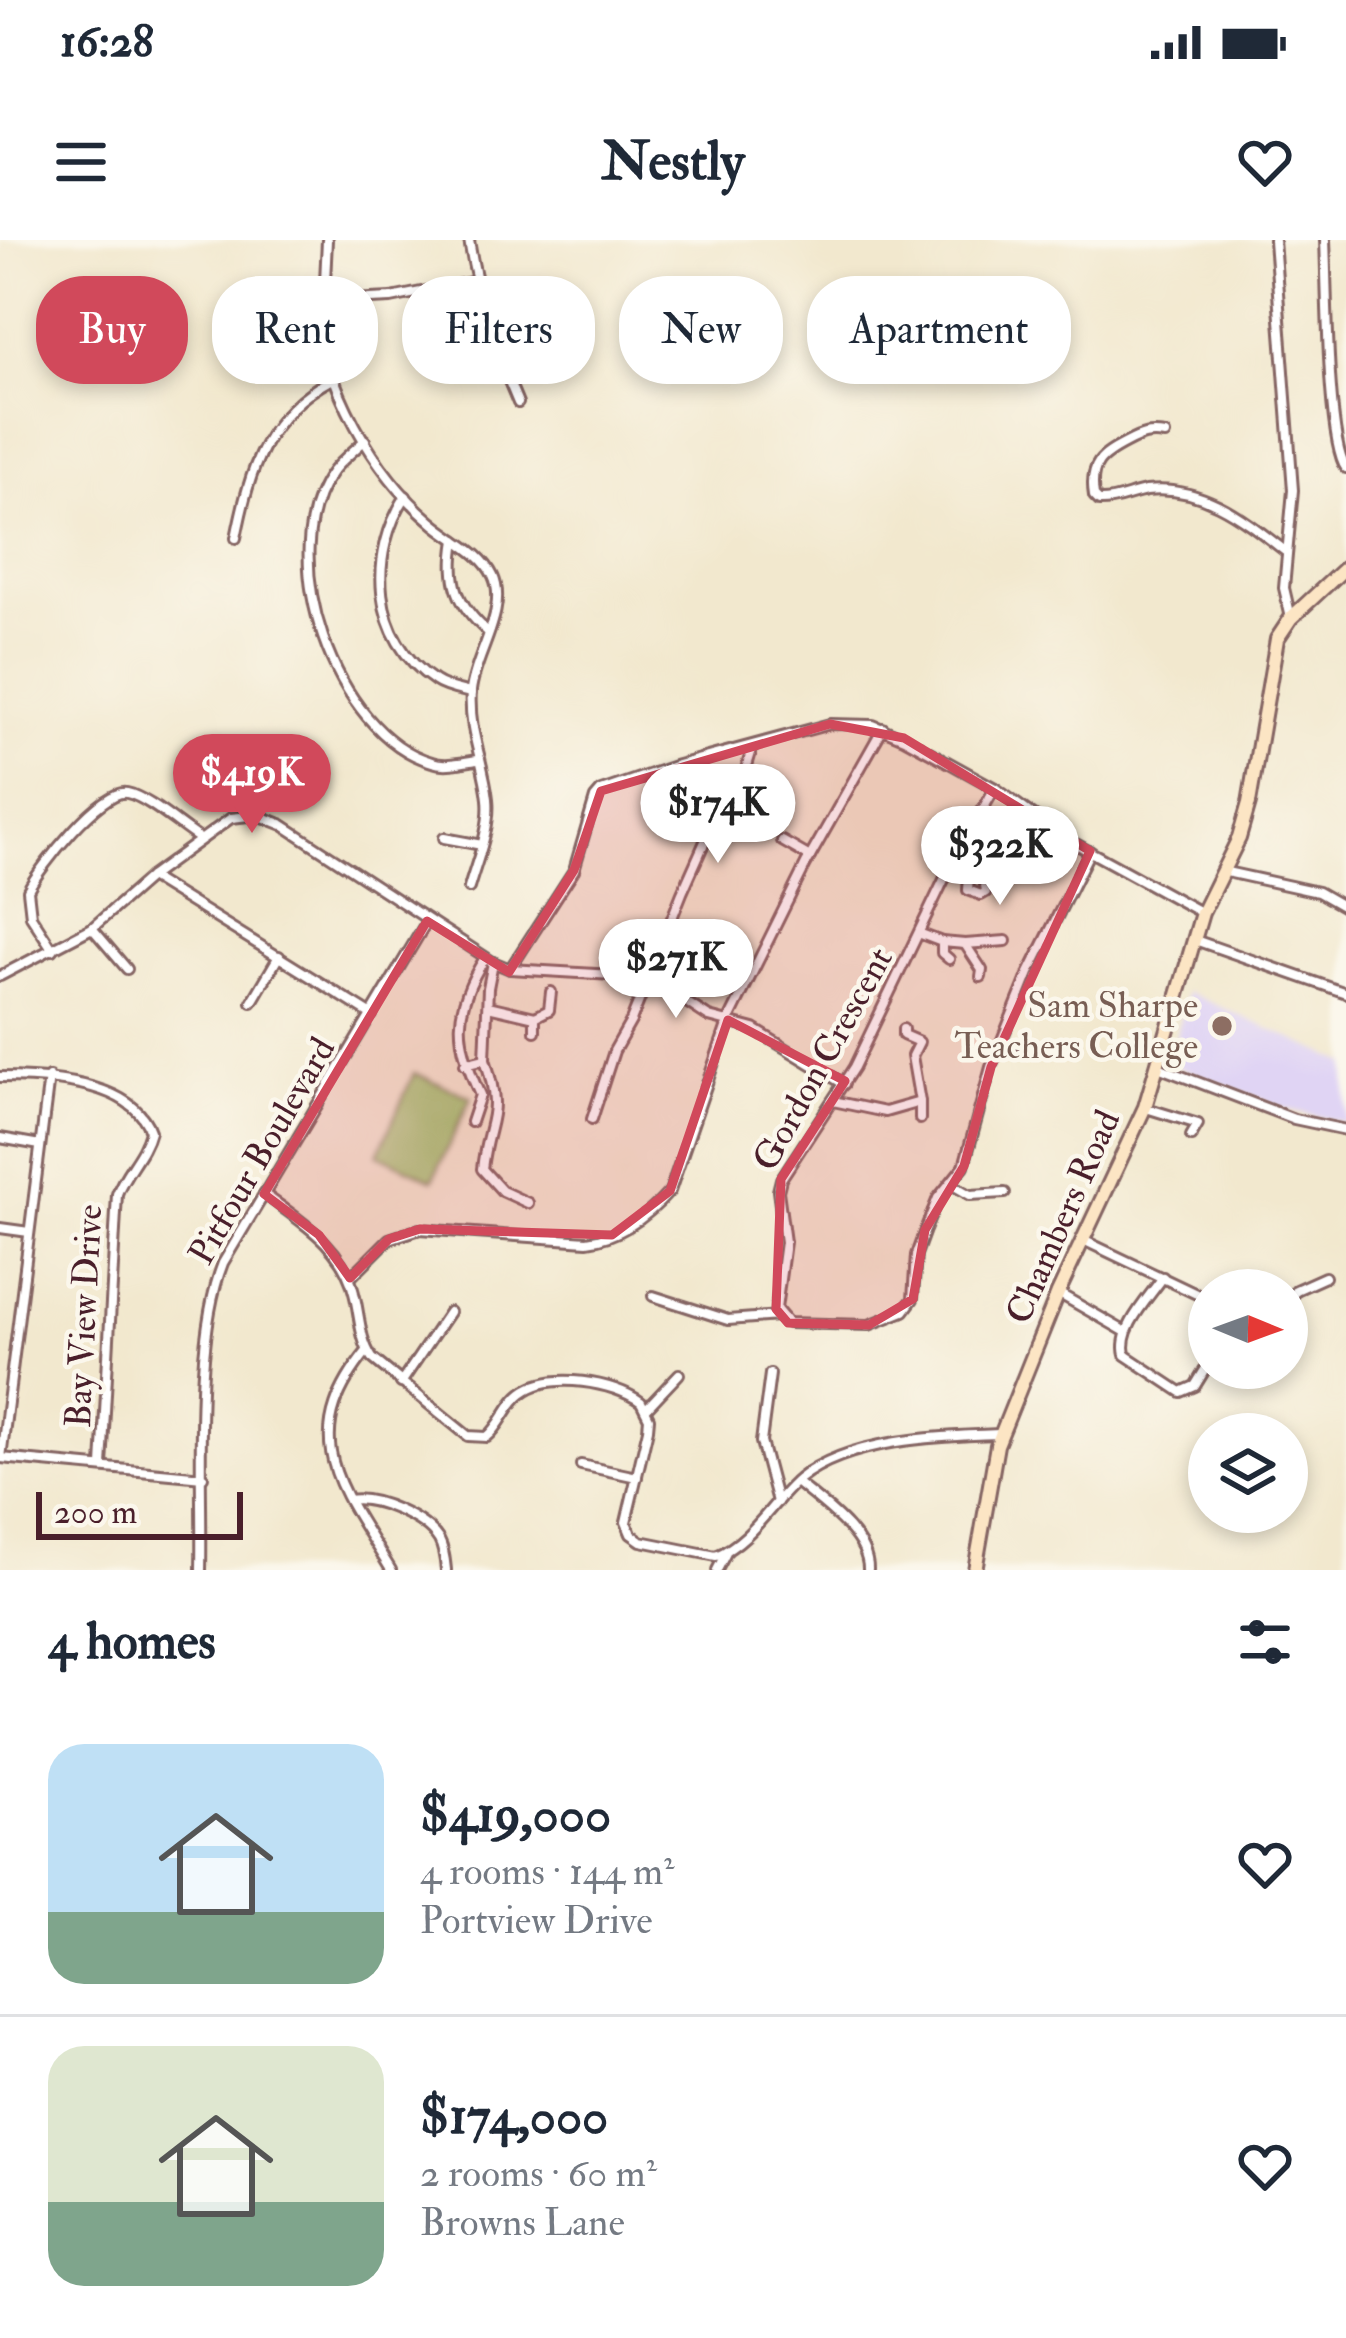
<!DOCTYPE html>
<meta charset="utf-8">
<style>
:root{--surface:#fff;--page:#f2f2f3;--text:#1f2937;--muted:#747a83;--line:#e0e1e3;--accent:#d1495b}
body{margin:0;font-family:"IM FELL Double Pica",serif;background:var(--page);color:var(--text);height:100vh;display:flex;flex-direction:column;font-size:45px;white-space:nowrap}
*{box-sizing:border-box;margin:0}
p{font-size:39px;color:var(--muted)}
.icon{flex:none;width:66px;height:66px;fill:none;stroke:currentColor;stroke-width:2;stroke-linecap:round;stroke-linejoin:round}
.map{position:relative;height:1330px;overflow:hidden}
.panel{display:flex;flex-direction:column;background:var(--surface);flex:1}
.panel>*{flex:none}
.banner{position:absolute;left:36px;top:36px;width:1275px;height:108px;display:flex;gap:24px}
.needle{width:78px;rotate:91deg}
.tools{position:absolute;left:1188px;top:1029px;display:grid;gap:24px}
.tools a{display:grid;place-items:center;width:120px;height:120px;border-radius:50%;background:var(--surface);box-shadow:0 6px 18px #0003;font-size:60px}
.scale{position:absolute;left:36px;bottom:30px;width:207px;box-sizing:border-box;padding-left:12px;border:6px solid #4a1f2b;border-top:0;font-size:33px;line-height:42px;white-space:nowrap;color:#4a1f2b;-webkit-text-stroke:9px #fbf7ec;paint-order:stroke}
.price{position:absolute;translate:-50% -102px;padding:0 27px;border-radius:42px;background:#fff;color:#222;font-size:39px;line-height:78px;filter:drop-shadow(0 3px 6px #0008)}
.price::after{content:'';position:absolute;left:50%;top:72px;width:36px;height:27px;margin-left:-18px;background:inherit;clip-path:polygon(0 0,100% 0,50% 100%)}
.price.on{background:var(--accent);color:#fff}
ul{padding:0;list-style:none}
li{display:flex;align-items:center;gap:36px;height:300px;padding:0 48px}
li+li{border-top:3px solid var(--line)}
li span{display:grid;place-items:center;flex:none;width:336px;height:240px;border-radius:36px;color:#555}
li>.icon{margin-inline-start:auto}
span .icon{width:144px;height:144px;fill:#fffc;stroke-width:1}
li b{font-size:51px}
h2{display:flex;justify-content:space-between;align-items:center;height:144px;padding:0 48px;font-size:51px}
.pill{padding:0 42px;border-radius:48px;background:var(--surface);box-shadow:0 6px 18px #0003;font-size:42px;line-height:108px}
.pill.on{background:var(--accent);color:#fff}
.status{display:flex;justify-content:space-between;align-items:center;height:84px;padding:0 60px;background:var(--surface);direction:ltr}
.status svg{height:33px;fill:currentColor}
header{display:flex;justify-content:space-between;align-items:center;height:156px;padding:0 48px;background:var(--surface);font-size:54px;font-weight:800}
.map>svg:first-child{display:block}
.built{fill:#e0d4f4}
.green{fill:#9fc46f;stroke:#74724d;stroke-width:3}
.lines{fill:none;stroke-linecap:round;stroke-linejoin:round}
.street-casing{stroke:#856564;stroke-width:14}
.secondary-casing{stroke:#856564;stroke-width:18}
.street{stroke:#fff;stroke-width:8}
.secondary{stroke:#fce5c4;stroke-width:12}
.marked{fill:#d1495b;fill-opacity:0.2;stroke:#d1495b;stroke-width:9;stroke-linejoin:round}
.education-dot{fill:#8d6e63;stroke:#fbf7ec;stroke-width:4.5}
.labels{text-anchor:middle;dominant-baseline:central;stroke-width:9;stroke-linejoin:round;paint-order:stroke}
.education-label{font-size:36px;fill:#785e54;stroke:#fbf7ec;text-anchor:end}
.street-label{font-size:36px;fill:#4a1f2b;stroke:#fbf7ec}
</style>
<div class="status"><b>16:28</b><svg viewBox="0 0 49 12"><path d="M0 12V9h3v3zM5 12V6h3v6zM10 12V3h3v9zM15 12V0h3v12zM26 1h20v11H26zM47 4h2v5h-2z"/></svg></div>
<header><svg class="icon" aria-label="menu" viewBox="0 0 24 24"><path d="M4 6h16M4 12h16M4 18h16"/></svg>Nestly<svg class="icon" aria-label="heart" viewBox="0 0 24 24"><path d="M12 20l-8-8c-3-5 5-10 8-4 3-6 11-1 8 4z"/></svg></header>
<div class="map">
<svg width="1346" height="1330" viewBox="0 0 1346 1330">
<rect width="100%" height="100%" fill="#fbf7ec"/>
<filter id="ink" filterUnits="userSpaceOnUse"><feTurbulence type="fractalNoise" baseFrequency=".00833" numOctaves="2"/><feDisplacementMap in="SourceGraphic" scale="24" xChannelSelector="R" yChannelSelector="G"/><feConvolveMatrix kernelMatrix="1 2 1 2 8 2 1 2 1" color-interpolation-filters="sRGB"/></filter>
<filter id="wash" filterUnits="userSpaceOnUse"><feTurbulence type="fractalNoise" baseFrequency=".004" numOctaves="4" result="noise"/><feDisplacementMap in="SourceGraphic" scale="48" xChannelSelector="R" yChannelSelector="G"/><feGaussianBlur stdDeviation="2.7" result="paint"/><feColorMatrix in="noise" values="0 0 0 0 0 0 0 0 0 0 0 0 0 0 0 0 0 1.4 0 .05"/><feComposite in="paint" operator="in"/></filter>
<g filter="url(#wash)">
<rect width="100%" height="100%" fill="#f2e8ce"/>
<!-- built -->
<path class="built" d="M1187,752L1346,823V883L1286,869L1169,823Z"/>
<!-- green -->
<path class="green" d="M414,833L471,857L433,940L378,914Z"/>
</g>
<g filter="url(#ink)">
<g class="lines">
<defs>
<g id="street">
<path d="M469,0C478,57 495,110 518,163"/>
<path d="M1274,0L1293,250L1284,348L1291,378"/>
<path d="M1325,0C1327,41 1327,203 1346,228"/>
<path d="M324,62L327,0"/>
<path d="M1165,195C1149,192 1141,195 1126,203C1101,216 1089,224 1094,256L1099,261C1115,262 1130,254 1146,251C1202,244 1245,280 1285,311"/>
<path d="M365,200C355,210 341,220 332,232C272,313 335,495 432,522C446,527 462,522 477,520"/>
<path d="M406,256C368,314 371,399 435,441C445,448 459,450 471,453"/>
<path d="M236,298C250,228 266,174 332,139"/>
<path d="M456,300C449,341 456,364 488,392"/>
<path d="M995,548L951,625L854,827L781,939L778,951L785,1002L776,1069L788,1083L869,1085L904,1071L913,1059L916,1015L925,990L938,958L964,926L991,827L1029,733L1090,611"/>
<path d="M444,598L482,605"/>
<path d="M782,601L810,617"/>
<path d="M951,625L969,636L968,650L981,655L986,652L984,637L969,636"/>
<path d="M1222,631L1318,652L1346,668"/>
<path d="M150,637L372,775"/>
<path d="M469,648C477,620 491,588 488,559C484,521 468,492 471,451C474,417 509,370 493,336C481,311 452,300 432,282C376,235 321,144 321,69L330,61L391,58L476,41"/>
<path d="M92,688L127,729"/>
<path d="M921,694L942,702V713L949,719"/>
<path d="M1195,700L1346,753"/>
<path d="M942,702L965,704L982,730L981,737"/>
<path d="M965,704L1006,701"/>
<path d="M53,710L31,676L28,650C39,628 102,548 127,553C147,557 181,587 200,599"/>
<path d="M510,729L574,630L595,558L601,551L674,526L830,484L873,485L904,498L995,548L1063,597L1202,673"/>
<path d="M0,736L92,688L150,637L231,578L258,575L283,585L493,722L510,729L648,737L709,777L754,789L844,844"/>
<path d="M252,762L279,716"/>
<path d="M488,766L535,777V791"/>
<path d="M535,777L549,770L551,752"/>
<path d="M1000,805L1027,804"/>
<path d="M485,819L488,748L493,722"/>
<path d="M465,824L485,819C504,878 488,876 482,929L502,951L528,963"/>
<path d="M1158,827L1294,879L1346,890"/>
<path d="M0,837C45,837 132,841 150,891C144,915 125,931 117,954L102,1226"/>
<path d="M833,861L885,872L920,862L912,816L919,802L903,795V789"/>
<path d="M920,862V879"/>
<path d="M1146,868L1198,884L1191,896"/>
<path d="M592,879L614,811L631,781L682,653L714,581L746,529L753,506"/>
<path d="M471,882L480,855C455,801 452,769 485,718"/>
<path d="M0,898L40,905"/>
<path d="M951,944L970,955L1005,953"/>
<path d="M264,954C300,981 343,1005 354,1053C360,1075 359,1098 372,1118L468,1196L487,1197C502,1185 507,1164 522,1153C551,1131 614,1142 641,1162L649,1178L648,1189L626,1282L631,1294L641,1301L716,1316C752,1301 771,1263 799,1239C848,1199 940,1196 1000,1194"/>
<path d="M0,988L29,992"/>
<path d="M1083,1000L1209,1060"/>
<path d="M1163,1037C1149,1058 1118,1088 1125,1115L1181,1152L1195,1146L1209,1123"/>
<path d="M350,1038L389,999L420,989L587,1001C621,997 648,976 670,951L728,782L806,624L883,488"/>
<path d="M1058,1053L1126,1092"/>
<path d="M653,1056L728,1080L779,1076"/>
<path d="M1287,1064L1296,1050L1325,1037"/>
<path d="M367,1111C295,1200 341,1247 391,1330"/>
<path d="M770,1134L761,1202L777,1262"/>
<path d="M401,1143L449,1072"/>
<path d="M646,1169L679,1134"/>
<path d="M1,1218L49,837"/>
<path d="M1,1218L203,1237"/>
<path d="M581,1225L637,1237"/>
<path d="M796,1242C821,1263 869,1295 868,1330"/>
<path d="M349,1260C374,1255 425,1278 439,1300C444,1309 445,1320 446,1330"/>
<path d="M201,1330C203,1242 192,1102 223,1023L427,681"/>
<path d="M717,1330L726,1313"/>
</g>
<path id="secondary" d="M975,1330L997,1205L1058,1053L1145,867L1202,673L1239,598L1249,563L1277,399L1291,378L1346,327"/>
</defs>
<!-- street casing -->
<use href="#street" class="street-casing"/>
<!-- secondary casing -->
<use href="#secondary" class="secondary-casing"/>
<!-- street -->
<use href="#street" class="street"/>
<!-- secondary -->
<use href="#secondary" class="secondary"/>
</g>
</g>
<!-- marked area -->
<path class="marked" d="M830,484L904,498L1090,611L991,827L964,926L925,990L913,1059L869,1085L788,1083L776,1069L781,939L845,841L728,780L670,951L612,995L420,989L389,999L350,1038L319,995L264,954L427,681L509,732L574,630L601,551Z"/>
<!-- markers -->
<circle class="education-dot" cx="1222" cy="786" r="12"/>
<g class="labels">
<!-- education labels -->
<g class="education-label">
<text x="1198" y="765">Sam Sharpe<tspan x="1198" dy="41">Teachers College</tspan></text>
</g>
<!-- street labels -->
<g class="street-label">
<text transform="translate(823 819) rotate(-61)">Gordon Crescent</text>
<text transform="translate(262 911) rotate(-60)">Pitfour Boulevard</text>
<text transform="translate(1063 977) rotate(-66)">Chambers Road</text>
<text transform="translate(84 1076) rotate(-87)">Bay View Drive</text>
</g>
</g>
</svg>
<div class="tools">
<a><svg class="needle" viewBox="-14 -14 28 28"><path d="M0-13l5 13h-10z" fill="#e53935"/><path d="M0 13l5-13h-10z" fill="#747a83"/></svg></a>
<a><svg class="icon" aria-label="layers" viewBox="0 0 24 24"><path d="M12 4l9 5-9 5-9-5zM3 14l9 5 9-5"/></svg></a>
</div>
<div class="scale">200 m</div>
<b class="price on" style="left:252px;top:596px">$419K</b>
<b class="price" style="left:718px;top:626px">$174K</b>
<b class="price" style="left:1000px;top:668px">$322K</b>
<b class="price" style="left:676px;top:781px">$271K</b>
<div class="banner">
<a class="pill on">Buy</a>
<a class="pill">Rent</a>
<a class="pill">Filters</a>
<a class="pill">New</a>
<a class="pill">Apartment</a>
</div>
</div>
<section class="panel">
<h2>4 homes<svg class="icon" aria-label="filters" viewBox="0 0 24 24"><path d="M4 7h16M4 17h16"/><circle cx="9" cy="7" r="2"/><circle cx="15" cy="17" r="2"/></svg></h2>
<ul>
<li><span style="background:linear-gradient(#bfe0f5 70%,#7fa58c 0)"><svg class="icon" aria-label="home" viewBox="0 0 24 24"><path d="M3 11l9-7 9 7M6 9v11h12V9"/></svg></span><div><b>$419,000</b><p>4 rooms · 144 m²</p><p>Portview Drive</p></div><svg class="icon" aria-label="heart" viewBox="0 0 24 24"><path d="M12 20l-8-8c-3-5 5-10 8-4 3-6 11-1 8 4z"/></svg></li>
<li><span style="background:linear-gradient(#dfe7d0 65%,#7fa58c 0)"><svg class="icon" aria-label="home" viewBox="0 0 24 24"><path d="M3 11l9-7 9 7M6 9v11h12V9"/></svg></span><div><b>$174,000</b><p>2 rooms · 60 m²</p><p>Browns Lane</p></div><svg class="icon" aria-label="heart" viewBox="0 0 24 24"><path d="M12 20l-8-8c-3-5 5-10 8-4 3-6 11-1 8 4z"/></svg></li>
</ul>
</section>
